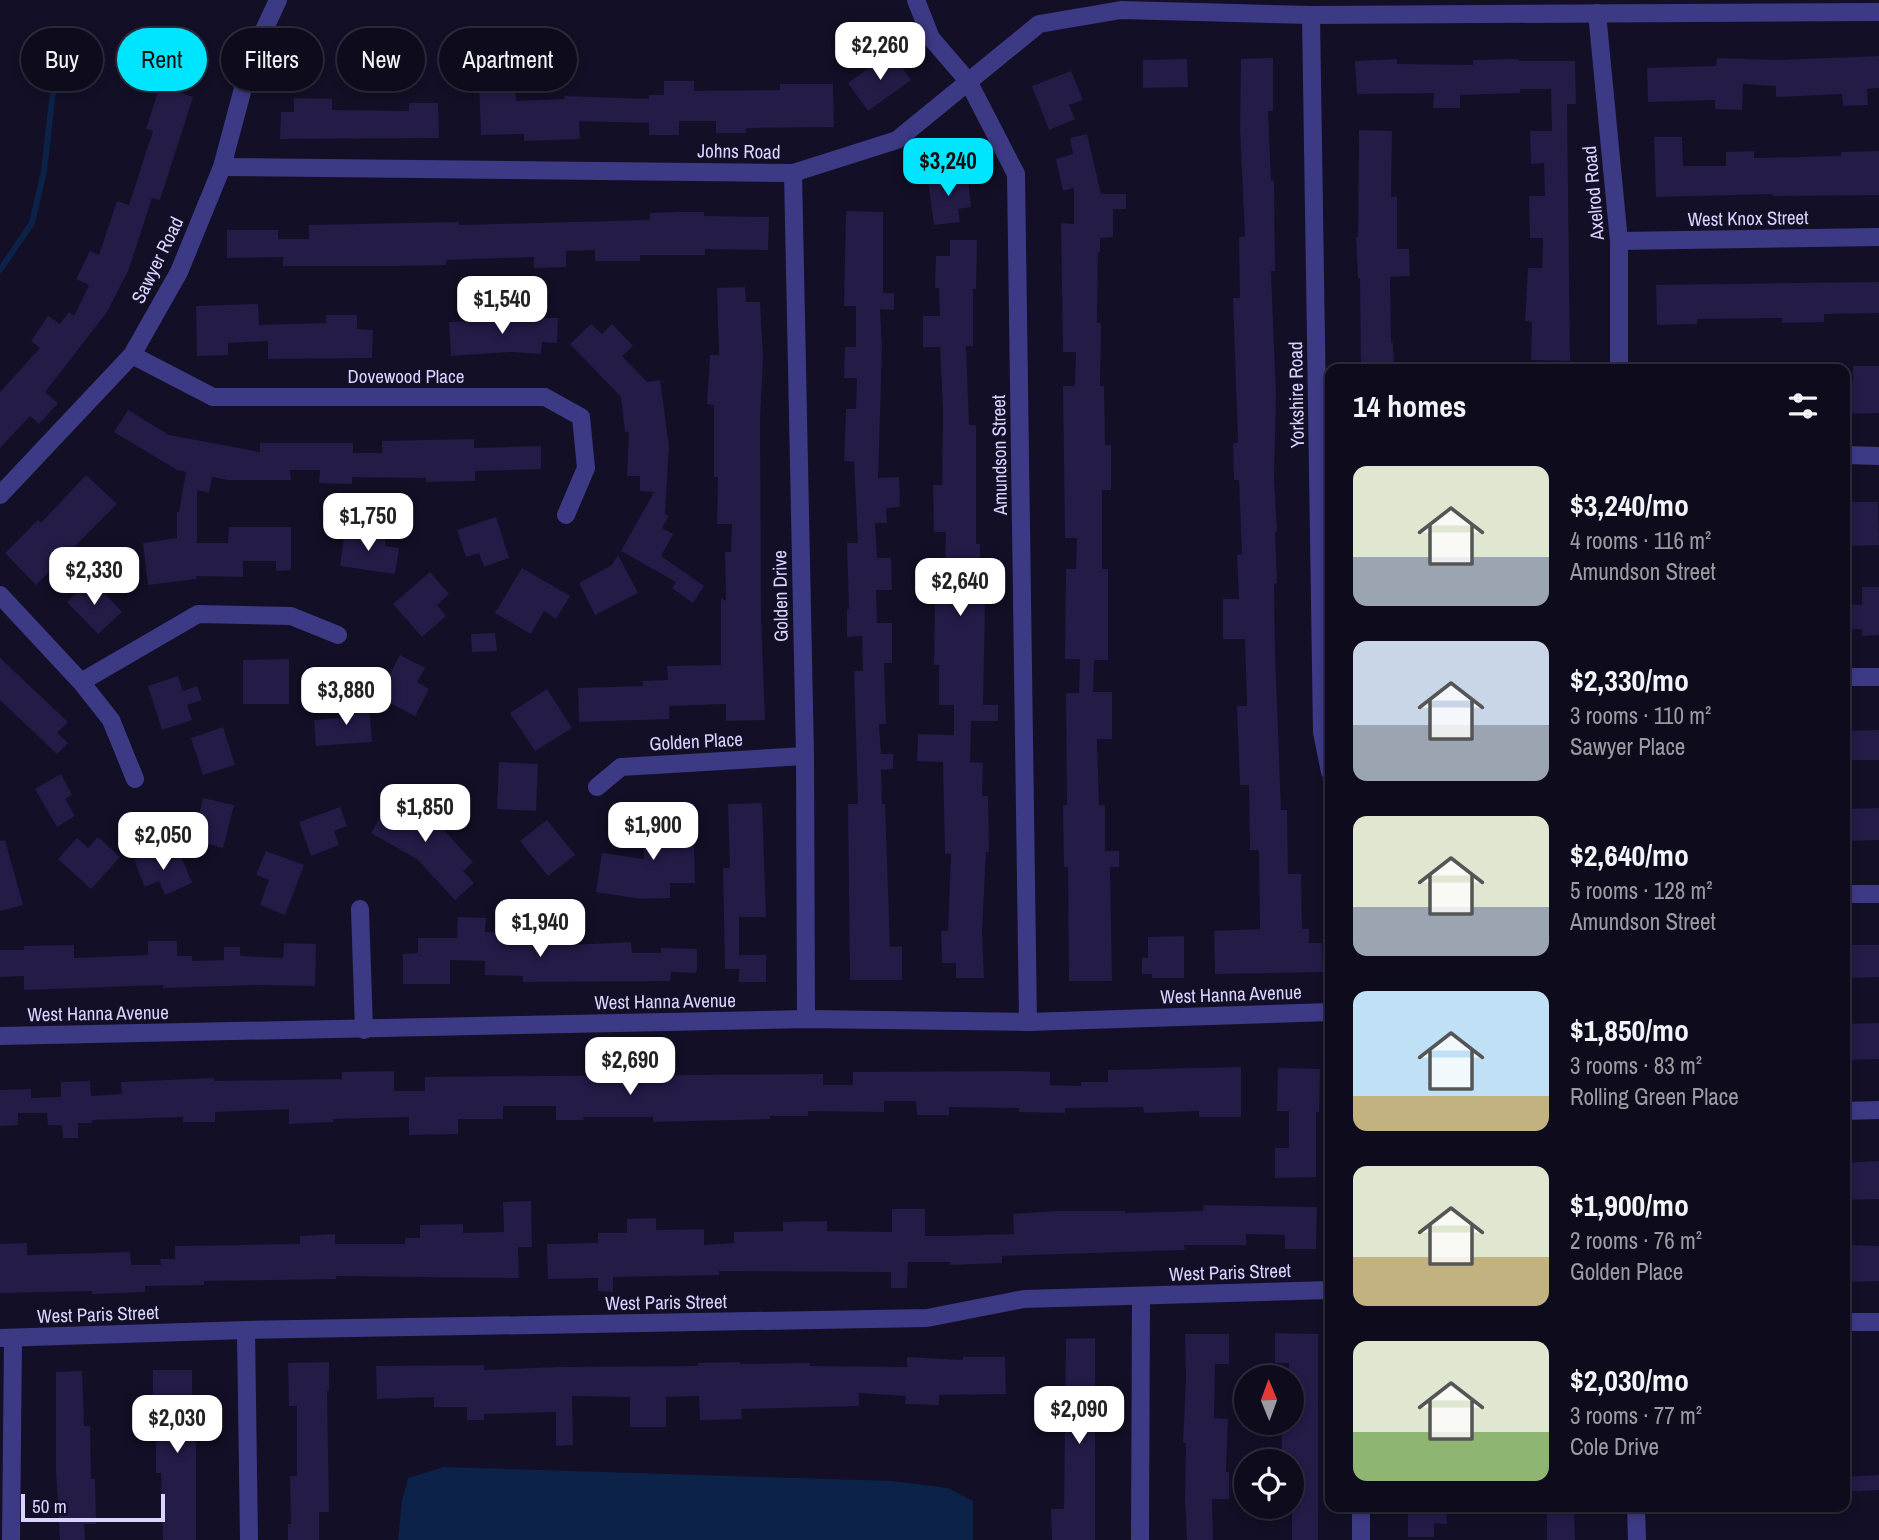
<!DOCTYPE html>
<meta charset="utf-8">
<style>
:root{--surface:#0e0b1c;--page:#1c1929;--text:#f1f3f6;--muted:#9b9ba3;--line:#2e2b3b;--accent:#00e5ff}
body{margin:0;font-family:"Archivo Narrow",sans-serif;background:var(--page);color:var(--text);height:100vh;display:flex;flex-direction:column;font-size:26px;white-space:nowrap}
*{box-sizing:border-box;margin:0}
p{font-size:23px;color:var(--muted)}
.icon{flex:none;width:38px;height:38px;fill:none;stroke:currentColor;stroke-width:2;stroke-linecap:round;stroke-linejoin:round}
.map{position:relative;flex:1;overflow:hidden}
.sheet{position:absolute;left:1325px;top:364px;width:525px;height:1148px;display:flex;flex-direction:column;background:var(--surface);border-radius:14px;box-shadow:0 4px 10px #0003,0 0 0 2px var(--line)}
.sheet>*{flex:none}
.guide{position:absolute;left:21px;top:28px;width:665px;height:63px;display:flex;gap:14px}
.needle{width:46px;rotate:359deg}
.controls{position:absolute;left:1234px;top:1365px;display:grid;gap:14px}
.controls a{display:grid;place-items:center;width:70px;height:70px;border-radius:50%;background:var(--surface);box-shadow:0 4px 10px #0003,0 0 0 2px var(--line);font-size:35px}
.scale{position:absolute;left:21px;bottom:18px;width:144px;box-sizing:border-box;padding-left:7px;border:4px solid #d9d4ff;border-top:0;font-size:19px;line-height:24px;white-space:nowrap;color:#d9d4ff;-webkit-text-stroke:5px #130f26;paint-order:stroke}
.price{position:absolute;translate:-50% -60px;padding:0 16px;border-radius:14px;background:#fff;color:#222;font-size:23px;line-height:46px;filter:drop-shadow(0 2px 4px #0008)}
.price::after{content:'';position:absolute;left:50%;top:42px;width:21px;height:16px;margin-left:-10px;background:inherit;clip-path:polygon(0 0,100% 0,50% 100%)}
.price.on{background:var(--accent);color:#111}
ul{padding:0;list-style:none}
li{display:flex;align-items:center;gap:21px;height:175px;padding:0 28px}
li span{display:grid;place-items:center;flex:none;width:196px;height:140px;border-radius:14px;color:#555}
li>.icon{margin-inline-start:auto}
span .icon{width:84px;height:84px;fill:#fffc;stroke-width:1}
li b{font-size:30px}
h2{display:flex;justify-content:space-between;align-items:center;height:84px;padding:0 28px;font-size:30px}
.tag{padding:0 24px;border-radius:32px;background:var(--surface);box-shadow:0 4px 10px #0003,0 0 0 2px var(--line);font-size:24px;line-height:63px}
.tag.on{background:var(--accent);color:#111}
.map>svg:first-child{display:block}
.water{fill:#0c2248}
.lines{fill:none;stroke-linecap:round;stroke-linejoin:round}
.stream{stroke:#0c2248;stroke-width:6}
.building{fill:#241b47}
.minor{stroke:#3d3a85;stroke-width:18}
.labels{text-anchor:middle;dominant-baseline:central;stroke-width:6;stroke-linejoin:round;paint-order:stroke}
.street-label{font-size:19px;fill:#d9d4ff;stroke:#130f26}
</style>
<div class="map">
<svg width="1879" height="1540" viewBox="0 0 1879 1540">
<rect width="100%" height="100%" fill="#130f26"/>
<!-- water -->
<path class="water" d="M444,1467L892,1481L948,1488L973,1501V1540H398L402,1501L408,1478Z"/>
<g class="lines">
<!-- stream -->
<path class="stream" d="M0,270L32,223L44,171L59,38"/>
</g>
<!-- building -->
<g class="building">
<path d="M891,52L911,80L868,111L848,83Z"/>
<path d="M1879,56V88L1867,89L1868,105L1843,106L1842,94L1776,97V86L1743,84L1742,110L1715,109V100L1648,102L1647,68L1716,66L1717,58L1775,60Z"/>
<path d="M1273,58V111H1268L1271,181L1274,180L1275,271H1271L1276,394L1274,479L1277,531L1275,532L1277,583L1274,584L1275,654L1281,810H1287L1288,874H1301L1302,929H1309V943H1322L1323,972L1215,974L1214,931L1260,929L1259,850H1250L1249,785H1240L1237,706H1247L1245,639H1223V599H1239L1237,555L1242,554L1239,480H1234L1233,443H1238L1233,298H1240L1239,237L1245,236L1240,129L1241,59Z"/>
<path d="M1187,59L1188,87L1143,88V60Z"/>
<path d="M1397,59V64L1473,65V60L1519,59V61H1575L1576,104H1567L1570,361L1531,360L1532,322L1525,321L1528,268H1542L1543,238H1530L1529,196H1545L1544,163L1531,164L1530,131H1552L1551,89H1520V93L1460,95V108H1433L1434,93L1357,94L1355,61Z"/>
<path d="M1071,71L1083,100L1069,105L1075,119L1049,130L1032,86Z"/>
<path d="M515,80L516,101L565,99L564,96L649,99V95H664V81H694V91L780,90V84H833L834,127L746,128V133H716V121H679V135H649V123L579,121L580,139L524,141V134L481,135L479,81Z"/>
<path d="M160,86L193,97L160,200L152,198L129,269L107,312L45,392L58,403L39,424L30,416L0,448V392L40,348L31,341L48,316L60,324L69,312L74,316L89,285L76,279L90,251L99,255L117,201L129,205L153,131L146,129Z"/>
<path d="M294,98L332,99V110L409,111V103H438L439,138L280,139L281,112H294Z"/>
<path d="M1359,130L1392,131L1391,197H1397V249H1409L1410,276L1390,277L1391,343H1393L1394,369H1361L1360,278H1358L1356,237H1358Z"/>
<path d="M1087,134L1101,194H1126V209H1113V237L1100,238V252H1098L1097,323H1101L1100,386H1104L1105,445H1111V490H1102V569H1108V660H1094L1093,692H1112V739H1097L1099,805H1105V851H1119V867H1110L1112,981H1069L1068,867H1064L1063,805H1067L1066,693H1079L1080,659H1065L1066,569H1076L1077,538H1065L1063,386H1075L1076,352H1063L1061,223L1074,224V188L1063,191L1056,159L1073,154L1070,138Z"/>
<path d="M1654,137H1682L1683,166H1726V152L1754,151V158L1841,156V152L1879,151V195L1773,196V194L1656,197Z"/>
<path d="M949,171L953,183L968,179L971,207L958,209L960,222L934,225L927,174Z"/>
<path d="M846,211L883,212V293H894V310L880,309L882,348L878,478L899,477L900,507L886,508L887,523H875L877,558H891L892,590H876L877,623H892V663H884L886,724H879L881,754H893V769L881,770L882,804H885L890,947L902,946V980H850L848,804H858L854,671H863L862,636L847,637V609H849L847,543H858L854,462L844,461L846,409H856L857,378H844L845,347H856V306H844Z"/>
<path d="M677,212H704V216L769,217L768,250L705,249V255H640V261H595V250L566,251V267L534,268V257L446,260V265L396,266H283V257L227,258V230H278V239H309V225L459,222V225L650,220V213Z"/>
<path d="M950,240H977L976,289H973V346H966L969,425H976V544H980L979,604H985L983,705H998V721H971L970,762L983,763L982,796H988L989,852H986L982,933L984,978H956V963H942L941,931H948L951,853L945,854L943,762L917,761L918,734L954,735V705H939V665H934L935,603L944,604L946,532H934L933,485H942L943,411L940,347H923V316H940L939,288H935L936,256H950Z"/>
<path d="M1879,282V313L1824,314V322L1782,323V318L1697,319V324L1657,325L1656,285Z"/>
<path d="M745,287L746,302H760L763,357L760,421L761,613L765,720L726,721V704L669,706V719L579,722L578,688L643,686L642,681L668,680L667,666L721,665V598L726,601L725,552H731L732,524H717L718,477H714V405L707,404L710,355H719L717,288Z"/>
<path d="M258,304L259,325L326,323V315H357V329L373,330L372,358L268,359V341L228,343V355L197,356L196,306Z"/>
<path d="M515,318H558L557,343L542,342L541,354L511,352L451,356L449,322Z"/>
<path d="M591,324L602,334L612,324L633,346L622,356L647,382L660,380L669,446L665,514L669,516L662,528L673,534L661,556L704,586L693,603L672,588L676,582L621,551L654,492L640,491V476H627L629,432H625L621,397L570,344Z"/>
<path d="M1853,366H1879V413L1844,414V382H1853Z"/>
<path d="M128,410L169,435L260,452V443H353V453H382V441L474,439V448L541,446V469L475,471V481L426,482V478L352,477V484L319,483L320,470H290L291,480H228L212,477L209,493L197,490V543H228L229,527H291V570L276,571V561H243V577L196,576L197,579L148,585L143,543L177,538V512H179L186,472L177,470L114,432Z"/>
<path d="M86,475L117,504L36,585L5,553L38,520L41,523Z"/>
<path d="M1844,502H1878L1879,545L1849,546V531H1844Z"/>
<path d="M496,517L509,558L484,567L479,553L466,557L457,530Z"/>
<path d="M345,530L386,536L385,546L399,548L395,574L340,566Z"/>
<path d="M618,555L638,593L595,615L579,583L612,565Z"/>
<path d="M522,568L570,596L556,619L544,611L531,634L495,613Z"/>
<path d="M430,572L449,594L437,605L446,616L422,637L393,604Z"/>
<path d="M91,579L122,612L98,634L67,602Z"/>
<path d="M1862,587H1879V635L1862,636V629H1844V604L1862,605Z"/>
<path d="M495,633L497,651L472,652L471,634Z"/>
<path d="M400,655L425,668L417,682L429,689L415,716L378,697Z"/>
<path d="M0,658L68,722L57,733L68,743L57,754L0,700Z"/>
<path d="M289,659V704H243V660Z"/>
<path d="M178,676L183,691L197,686L202,700L187,705L192,720L162,730L148,686Z"/>
<path d="M547,689L572,728L535,751L510,713Z"/>
<path d="M369,703L372,742L316,746L314,720L342,718L341,705Z"/>
<path d="M223,727L235,765L203,775L191,738Z"/>
<path d="M1879,730V760H1844V731Z"/>
<path d="M499,762L538,764L536,811L497,809Z"/>
<path d="M61,774L72,795L65,799L75,816L57,827L35,789Z"/>
<path d="M394,793L426,811L473,862L463,871L474,883L455,900L417,859L371,833Z"/>
<path d="M435,796L457,797L456,817L434,816Z"/>
<path d="M203,798L234,805L223,848L193,840Z"/>
<path d="M762,803L766,917H739V955H766V982H739V969H725L723,868H730L728,804Z"/>
<path d="M340,807L347,826L334,831L339,845L311,856L299,822Z"/>
<path d="M1879,808V840L1844,841V809Z"/>
<path d="M693,810L695,883H670V898L641,899L596,892L602,853L644,859L643,826L668,825L667,811Z"/>
<path d="M547,820L575,855L548,876L520,841Z"/>
<path d="M98,837L120,857L91,889L58,859L77,838L88,848Z"/>
<path d="M5,840L23,905L0,911V841Z"/>
<path d="M161,848L167,862L181,856L192,883L165,895L159,881L145,887L134,860Z"/>
<path d="M266,851L304,865L285,915L260,905L269,880L256,875Z"/>
<path d="M458,917L486,918L485,932L514,933L513,941L571,940V945L631,942L632,953H661V948L697,949V969L696,973L671,972L670,981L523,982V976L485,975V961L450,960V984H403V954L418,953V938H457Z"/>
<path d="M1184,936V978H1152V974H1142V958H1148V937Z"/>
<path d="M148,941H177V956H192V961L224,960V947H240V956L283,958L284,943L316,944L315,986L259,985L163,988V985L24,990V976L0,977V950H24V946L74,945V958L148,955Z"/>
<path d="M1844,945H1879V977L1844,978Z"/>
<path d="M1879,1023V1059L1844,1060V1024Z"/>
<path d="M1241,1067V1117H1199V1111L1144,1113L1143,1107L1065,1108V1113L1019,1112V1108L949,1107V1115H917L916,1101H884V1112L808,1111V1116H770V1119L653,1122V1117H583L584,1120H556V1106H503V1119H458V1134L409,1135V1117L333,1119V1122L289,1124V1109L215,1112V1122H183V1117L92,1120V1123H78V1138H63L62,1125H48L47,1113H18V1125L0,1126V1090L31,1089V1098L61,1097V1082L90,1081L91,1096L122,1094L121,1082L214,1078V1081L342,1079V1072L394,1071V1091H425V1077L823,1074V1085H853V1072L1020,1071L1050,1072V1085L1081,1086V1082H1108V1070Z"/>
<path d="M1278,1068L1320,1069L1319,1112H1316V1177L1275,1178V1148H1289V1111H1277Z"/>
<path d="M1879,1161V1199L1844,1200V1163Z"/>
<path d="M531,1201L532,1247H518L519,1278L336,1276V1279L204,1281V1285L145,1286V1292L92,1294V1291L0,1293V1244L27,1243V1255L130,1252L131,1265H161L160,1259H175V1246L300,1244V1236L335,1234V1244H405V1238H420V1225L463,1224V1233L504,1232L503,1202Z"/>
<path d="M1204,1205L1317,1207L1316,1249H1285V1235L1246,1234V1245H1184L1185,1250L1002,1256V1263L950,1265V1262H908L907,1288H891V1272L719,1271V1275L613,1277V1292L598,1291V1278L548,1279L547,1244L598,1243V1233H627V1219L656,1218V1230L704,1229V1245L734,1243V1232L783,1231V1222L827,1221V1231L892,1232V1209H925V1236H949L1014,1234L1013,1214L1057,1211H1125V1213L1203,1211Z"/>
<path d="M1844,1245L1879,1246V1281L1844,1282Z"/>
<path d="M1275,1333L1318,1334V1540H1292V1461H1282V1423H1292V1377H1289V1363H1275Z"/>
<path d="M1185,1334H1229V1364H1215L1214,1418L1228,1419L1226,1472H1229V1499H1212L1213,1540H1187L1185,1499L1186,1443H1183L1186,1379Z"/>
<path d="M1095,1338V1540H1052L1051,1509H1064L1066,1339Z"/>
<path d="M907,1357L963,1360V1357H1005L1006,1394L939,1395V1405L905,1404L906,1396L859,1393V1406L741,1409L742,1419L700,1420L699,1396L666,1397V1427H630V1397L572,1396L573,1445L556,1446V1412L484,1414V1420H467V1407H434V1397L377,1399L376,1366L484,1365V1370L557,1367L698,1366V1363L740,1362V1364L810,1363V1366L907,1367Z"/>
<path d="M329,1362V1391H327L329,1512H319V1540H288V1524H291L290,1476H297V1406H289L288,1363Z"/>
<path d="M153,1370H192V1425H196V1540H163L161,1473H156V1441H166V1399H153Z"/>
<path d="M82,1371L84,1426H90L91,1479H95L96,1524H84L85,1540H60L56,1471V1372Z"/>
<path d="M1879,1475V1490L1844,1492V1477Z"/>
<path d="M1408,1507H1446L1447,1524L1434,1523V1537H1408Z"/>
<path d="M1547,1507H1574L1575,1540H1547Z"/>
</g>
<g class="lines">
<!-- minor -->
<g class="minor">
<path d="M916,0L931,38L968,81L1016,174L1028,1022"/>
<path d="M1597,13L1619,241V369"/>
<path d="M1311,15L1322,732L1330,772"/>
<path d="M222,167L793,173L897,140L1039,24L1121,10L1311,15L1879,12"/>
<path d="M793,173L805,756L806,1019"/>
<path d="M1619,241L1879,237"/>
<path d="M132,355L213,397H545L581,417L586,468L566,515"/>
<path d="M1844,455L1879,456"/>
<path d="M0,495L132,355L179,272L222,167L251,58L278,0"/>
<path d="M0,595L81,682L111,720L135,779"/>
<path d="M1844,677H1879"/>
<path d="M81,682L198,614L291,616L338,635"/>
<path d="M597,787L621,767L805,756"/>
<path d="M1844,894H1879"/>
<path d="M360,909L364,1030"/>
<path d="M0,1036L806,1019L1028,1022L1330,1012"/>
<path d="M1844,1111L1879,1110"/>
<path d="M1844,1322H1879"/>
<path d="M246,1330L249,1540"/>
<path d="M0,1338L246,1330L927,1318L1024,1299L1330,1290"/>
<path d="M1361,1507V1540"/>
<path d="M1636,1507L1637,1540"/>
<path d="M11,1540L13,1338"/>
<path d="M1140,1540L1141,1297"/>
</g>
</g>
<g class="labels">
<!-- street labels -->
<g class="street-label">
<text transform="translate(739 151) rotate(1)">Johns Road</text>
<text transform="translate(1593 193) rotate(-95)">Axelrod Road</text>
<text transform="translate(1748 218) rotate(-1)">West Knox Street</text>
<text transform="translate(157 260) rotate(-64)">Sawyer Road</text>
<text x="406" y="376">Dovewood Place</text>
<text transform="translate(1296 395) rotate(-91)">Yorkshire Road</text>
<text transform="translate(999 455) rotate(-91)">Amundson Street</text>
<text transform="translate(780 596) rotate(-91)">Golden Drive</text>
<text transform="translate(696 741) rotate(-3)">Golden Place</text>
<text transform="translate(1231 994) rotate(-2)">West Hanna Avenue</text>
<text transform="translate(665 1001) rotate(-1)">West Hanna Avenue</text>
<text transform="translate(98 1013) rotate(-1)">West Hanna Avenue</text>
<text transform="translate(1230 1272) rotate(-2)">West Paris Street</text>
<text transform="translate(666 1302) rotate(-1)">West Paris Street</text>
<text transform="translate(98 1314) rotate(-2)">West Paris Street</text>
</g>
</g>
</svg>
<div class="controls">
<a><svg class="needle" viewBox="-14 -14 28 28"><path d="M0-13l5 13h-10z" fill="#e53935"/><path d="M0 13l5-13h-10z" fill="#9b9ba3"/></svg></a>
<a><svg class="icon" aria-label="locate" viewBox="0 0 24 24"><circle cx="12" cy="12" r="6"/><path d="M12 2v4M12 18v4M2 12h4M18 12h4"/></svg></a>
</div>
<div class="scale">50 m</div>
<b class="price" style="left:880px;top:82px">$2,260</b>
<b class="price on" style="left:948px;top:198px">$3,240</b>
<b class="price" style="left:502px;top:336px">$1,540</b>
<b class="price" style="left:368px;top:553px">$1,750</b>
<b class="price" style="left:94px;top:607px">$2,330</b>
<b class="price" style="left:960px;top:618px">$2,640</b>
<b class="price" style="left:346px;top:727px">$3,880</b>
<b class="price" style="left:425px;top:844px">$1,850</b>
<b class="price" style="left:653px;top:862px">$1,900</b>
<b class="price" style="left:163px;top:872px">$2,050</b>
<b class="price" style="left:540px;top:959px">$1,940</b>
<b class="price" style="left:630px;top:1097px">$2,690</b>
<b class="price" style="left:1079px;top:1446px">$2,090</b>
<b class="price" style="left:177px;top:1455px">$2,030</b>
<div class="guide">
<a class="tag">Buy</a>
<a class="tag on">Rent</a>
<a class="tag">Filters</a>
<a class="tag">New</a>
<a class="tag">Apartment</a>
</div>
<section class="sheet">
<h2>14 homes<svg class="icon" aria-label="filters" viewBox="0 0 24 24"><path d="M4 7h16M4 17h16"/><circle cx="9" cy="7" r="2"/><circle cx="15" cy="17" r="2"/></svg></h2>
<ul>
<li><span style="background:linear-gradient(#dfe7d0 65%,#9aa5b1 0)"><svg class="icon" aria-label="home" viewBox="0 0 24 24"><path d="M3 11l9-7 9 7M6 9v11h12V9"/></svg></span><div><b>$3,240/mo</b><p>4 rooms · 116 m²</p><p>Amundson Street</p></div></li>
<li><span style="background:linear-gradient(#c9d6e8 60%,#9aa5b1 0)"><svg class="icon" aria-label="home" viewBox="0 0 24 24"><path d="M3 11l9-7 9 7M6 9v11h12V9"/></svg></span><div><b>$2,330/mo</b><p>3 rooms · 110 m²</p><p>Sawyer Place</p></div></li>
<li><span style="background:linear-gradient(#dfe7d0 65%,#9aa5b1 0)"><svg class="icon" aria-label="home" viewBox="0 0 24 24"><path d="M3 11l9-7 9 7M6 9v11h12V9"/></svg></span><div><b>$2,640/mo</b><p>5 rooms · 128 m²</p><p>Amundson Street</p></div></li>
<li><span style="background:linear-gradient(#bfe0f5 75%,#c2b280 0)"><svg class="icon" aria-label="home" viewBox="0 0 24 24"><path d="M3 11l9-7 9 7M6 9v11h12V9"/></svg></span><div><b>$1,850/mo</b><p>3 rooms · 83 m²</p><p>Rolling Green Place</p></div></li>
<li><span style="background:linear-gradient(#dfe7d0 65%,#c2b280 0)"><svg class="icon" aria-label="home" viewBox="0 0 24 24"><path d="M3 11l9-7 9 7M6 9v11h12V9"/></svg></span><div><b>$1,900/mo</b><p>2 rooms · 76 m²</p><p>Golden Place</p></div></li>
<li><span style="background:linear-gradient(#dfe7d0 65%,#8fb573 0)"><svg class="icon" aria-label="home" viewBox="0 0 24 24"><path d="M3 11l9-7 9 7M6 9v11h12V9"/></svg></span><div><b>$2,030/mo</b><p>3 rooms · 77 m²</p><p>Cole Drive</p></div></li>
</ul>
</section>
</div>
